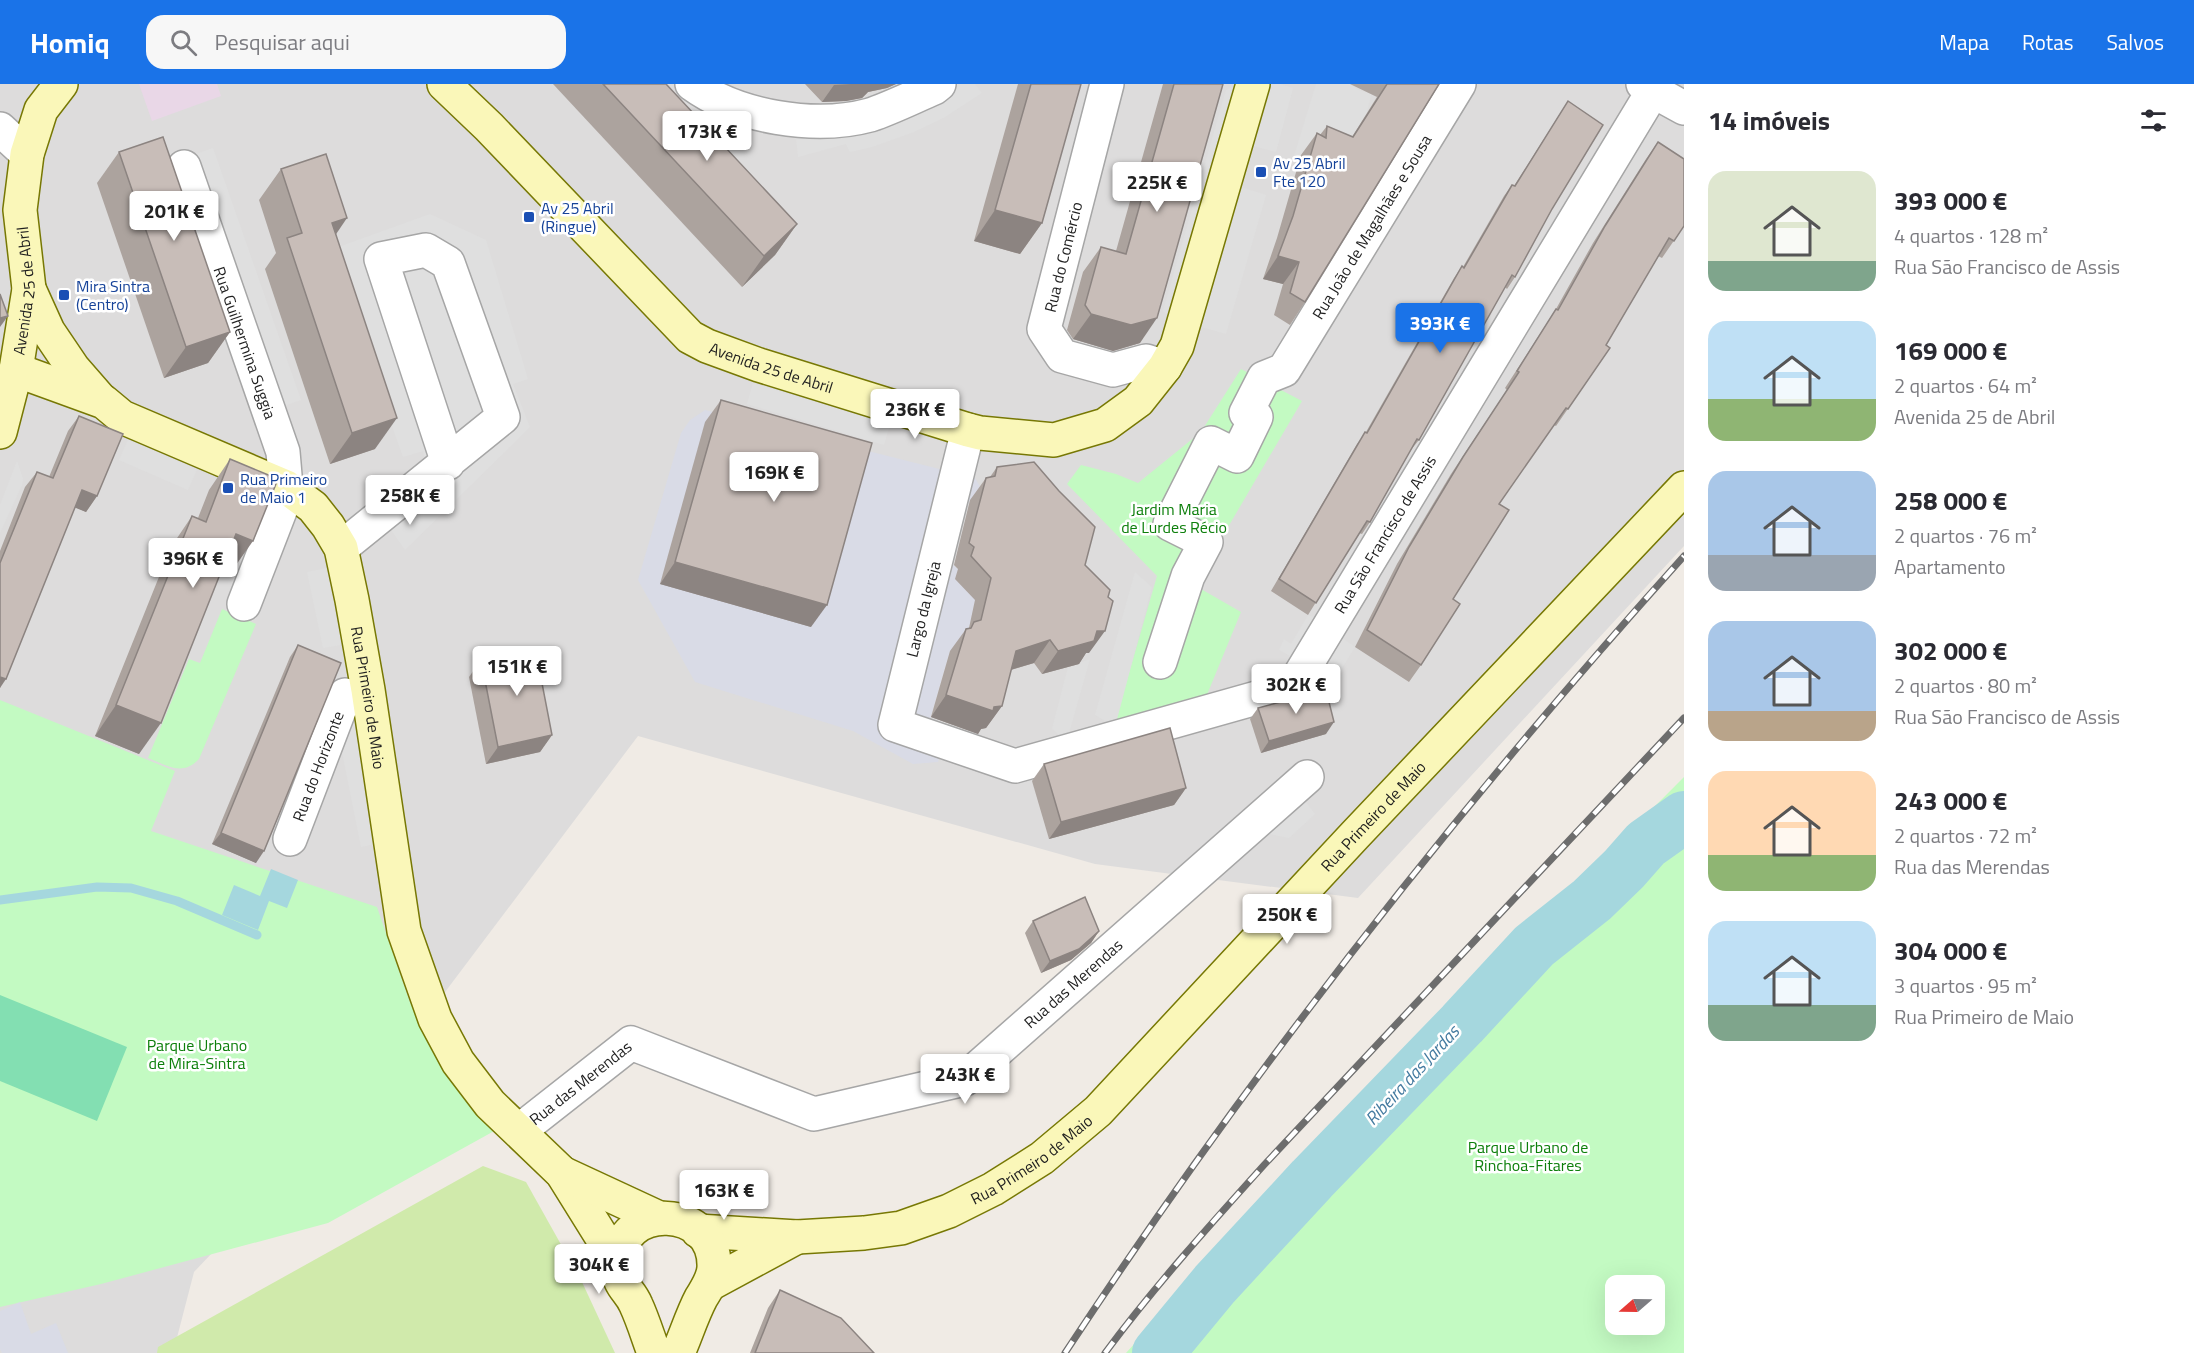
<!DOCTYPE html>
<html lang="pt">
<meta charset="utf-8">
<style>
:root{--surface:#fff;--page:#f7f7f7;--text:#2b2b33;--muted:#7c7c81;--accent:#1a73e8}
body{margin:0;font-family:"Titillium Web",sans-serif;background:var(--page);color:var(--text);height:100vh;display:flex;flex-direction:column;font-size:22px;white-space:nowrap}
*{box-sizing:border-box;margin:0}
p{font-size:20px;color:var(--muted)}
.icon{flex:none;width:33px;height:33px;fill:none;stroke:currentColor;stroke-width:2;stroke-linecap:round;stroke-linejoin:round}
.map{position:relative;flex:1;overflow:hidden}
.drawer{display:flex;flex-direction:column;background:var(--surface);width:510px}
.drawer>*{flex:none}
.needle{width:39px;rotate:250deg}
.controls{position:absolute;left:1605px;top:1191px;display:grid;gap:12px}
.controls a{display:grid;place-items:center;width:60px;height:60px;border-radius:12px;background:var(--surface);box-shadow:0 6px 24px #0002;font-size:30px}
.price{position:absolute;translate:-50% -51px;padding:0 14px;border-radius:6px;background:#fff;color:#222;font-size:20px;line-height:39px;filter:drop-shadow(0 2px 3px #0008)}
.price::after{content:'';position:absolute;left:50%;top:36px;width:18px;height:14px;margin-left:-9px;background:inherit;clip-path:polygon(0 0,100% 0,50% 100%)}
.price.on{background:var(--accent);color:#fff}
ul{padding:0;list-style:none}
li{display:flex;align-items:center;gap:18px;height:150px;padding:0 24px}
li span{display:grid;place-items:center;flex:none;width:168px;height:120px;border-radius:18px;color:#555}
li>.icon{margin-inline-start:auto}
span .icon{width:72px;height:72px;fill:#fffc;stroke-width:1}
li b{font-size:26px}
h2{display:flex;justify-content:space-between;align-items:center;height:72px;padding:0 24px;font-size:26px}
header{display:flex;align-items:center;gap:36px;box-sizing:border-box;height:84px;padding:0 30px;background:var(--accent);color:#fff}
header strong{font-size:28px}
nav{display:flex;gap:33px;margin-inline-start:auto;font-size:21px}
.search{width:420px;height:54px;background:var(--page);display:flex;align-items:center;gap:15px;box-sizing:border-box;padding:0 21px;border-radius:18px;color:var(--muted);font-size:22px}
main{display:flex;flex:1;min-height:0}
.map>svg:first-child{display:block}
.residential{fill:#dddcdc}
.industrial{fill:#e9d7e7}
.grass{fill:#d0eaab}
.park{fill:#c3fac2;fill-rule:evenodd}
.pitch{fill:#83dfb2}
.parking{fill:#dfdfdf}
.plaza{fill:#d9dbe6}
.water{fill:#a5d7de}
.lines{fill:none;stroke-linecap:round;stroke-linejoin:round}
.stream{stroke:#a5d7de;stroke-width:9}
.river{stroke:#a5d7de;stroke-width:52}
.street-casing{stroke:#a6a6a6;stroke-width:36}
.secondary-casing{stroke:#777804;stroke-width:36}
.street{stroke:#fff;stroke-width:33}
.secondary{stroke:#faf7b9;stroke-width:33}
.rail-casing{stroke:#6d6d6d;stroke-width:7}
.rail{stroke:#fff;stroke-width:4.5;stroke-dasharray:14;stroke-linecap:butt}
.wall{fill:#aca39e}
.shaded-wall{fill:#8c8481}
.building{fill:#c8bdb8;stroke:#8c8481;stroke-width:1.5}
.transit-dot{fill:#1a4fb4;stroke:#fff;stroke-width:2}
.labels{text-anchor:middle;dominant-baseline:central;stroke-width:5;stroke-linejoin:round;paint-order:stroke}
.transit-label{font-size:16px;fill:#164399;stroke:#fff;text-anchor:start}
.street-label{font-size:16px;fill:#1f1f1f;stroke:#fff}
.park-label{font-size:16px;fill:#0d7f0b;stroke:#fff}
.water-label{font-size:18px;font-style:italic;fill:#447ba0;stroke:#fff}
</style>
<header>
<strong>Homiq</strong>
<div class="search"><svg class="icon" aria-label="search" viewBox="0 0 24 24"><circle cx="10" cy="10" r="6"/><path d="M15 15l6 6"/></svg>Pesquisar aqui</div>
<nav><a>Mapa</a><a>Rotas</a><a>Salvos</a></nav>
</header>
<main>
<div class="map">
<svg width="1684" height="1269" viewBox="0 0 1684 1269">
<rect width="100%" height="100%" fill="#f0ebe5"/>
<!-- residential -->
<path class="residential" d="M0,0H1684V462L1358,814L1095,780L638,652L387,985L194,1188L173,1269H0Z"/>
<!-- industrial -->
<path class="industrial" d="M139,0H217L221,12L152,37Z"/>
<!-- grass -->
<path class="grass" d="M483,1082L526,1098L582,1198L615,1269H157L158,1263Z"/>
<!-- park -->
<g class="park">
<path d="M1241,285L1302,317L1194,501L1241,528L1204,618L1114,641L1157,492L1067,400L1081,381L1116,390L1138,399L1201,348Z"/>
<path d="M222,525L256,540L199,675C182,693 167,681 148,674L189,575L200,579Z"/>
<path d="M0,616L175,687L151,747L377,823L409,916L427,953L496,1046L328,1139L101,1200L0,1223Z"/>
<path d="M1684,693V1269H1126L1286,1092ZM1616,1202H1654V1240H1616Z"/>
</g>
<!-- pitch -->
<path class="pitch" d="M0,911L127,963L97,1037L0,997Z"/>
<!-- parking -->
<g class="parking">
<path d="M949,0H975L982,9L945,33L914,48L872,63L850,68L846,60L798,73L795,46Z"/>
<path d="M1239,0L1172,237L1163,227L1226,6Z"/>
<path d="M1269,0H1280L1293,4L1276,68L1253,62Z"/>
<path d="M1316,0H1350L1359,6L1371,10L1367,29L1337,75L1305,74L1294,72Z"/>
<path d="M213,64L301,316L281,323L193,71Z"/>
<path d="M1241,103L1266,111L1226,250L1201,243Z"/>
<path d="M430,130L486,156L528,295L513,300L530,343L405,466L376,424L427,384L423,367L403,373L330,166Z"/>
<path d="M753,299L890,340L884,361L747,320Z"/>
<path d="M130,351L199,381L188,406L119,376Z"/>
<path d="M17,377L23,395L22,401L0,449V421Z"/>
<path d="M331,483L347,560L323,564L307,488Z"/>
<path d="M1135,488L1152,503L1115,643L1095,631Z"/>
<path d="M1308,531L1323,537L1300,577L1279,566L1284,555L1291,560Z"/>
<path d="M1341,553L1355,563L1335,596L1318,590Z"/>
<path d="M1090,575L1069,649L1062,654L1052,645L1068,583Z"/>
<path d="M359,629L384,758L361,763L335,633Z"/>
<path d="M1301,712L1315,730L1289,754L1259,748Z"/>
</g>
<!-- plaza -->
<g class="plaza">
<path d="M705,326L975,394L982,406L980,415L969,417L963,437H955L951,453L957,460L951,479L958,485L975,516L966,559L950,567L928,642L942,664L938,678L913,680L853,647L695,598L638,496L681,349L690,336Z"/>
<path d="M20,1218L31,1250L56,1239L68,1269H2L0,1265V1227Z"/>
</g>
<!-- water -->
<path class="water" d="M271,785L298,796L287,824L269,817L258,846L222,831L234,801L260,812Z"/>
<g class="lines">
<!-- stream -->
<g class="stream">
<path d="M0,816L97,803L131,804L177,817L257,851"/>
<path d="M1191,1196L1206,1210"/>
</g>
<!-- river -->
<path class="river" d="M1158,1269L1215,1200L1312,1095L1462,940L1534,862L1592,816L1624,785L1646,760L1684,733"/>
<defs>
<g id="street">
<path d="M692,0C737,33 815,46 870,31C891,24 913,13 934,4L939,0"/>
<path d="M1107,0L1044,245L1062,272L1113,286L1146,277L1165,283"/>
<path d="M1653,7L1684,24"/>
<path d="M0,45L27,70"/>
<path id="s1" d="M184,83L283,368L286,403L280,427L244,520"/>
<path id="s2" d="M968,346L895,641L1015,682L1292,604L1653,7L1643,0"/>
<path d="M341,464L503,333L448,179L426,166L381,175L448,379"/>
<path id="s3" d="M1160,578L1188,492L1206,458L1170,440L1211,359L1237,372L1256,333L1246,329L1264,294L1284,286L1459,0"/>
<path id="s4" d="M290,755L345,611"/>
<path id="s5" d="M519,1047L631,959L814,1030L965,995L1307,693"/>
</g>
<g id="secondary">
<path id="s6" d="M444,0L489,43L690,253L707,262L759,281L968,346L980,349L1054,356L1105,341L1138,317L1165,283L1177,262L1253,0"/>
<path d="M29,205L48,247L73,284L100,315"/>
<path id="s7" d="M16,286L104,318L122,333L286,403L313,423L328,442L341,464L352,516L368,606L404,847L435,935L458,978L490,1020L562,1089L618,1179"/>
<path id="s8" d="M0,348L16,286L29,205L20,126L27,70L41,26L61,0"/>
<path d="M562,1089L659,1134"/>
<path id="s9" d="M698,1147L797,1153L864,1149L901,1144L949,1127L993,1105L1042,1074L1098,1027L1355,751L1684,404"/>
<path d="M710,1200L797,1153"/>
<path d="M654,1269C648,1253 643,1236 636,1221C629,1204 618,1204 618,1180C618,1117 717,1120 714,1184C713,1196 707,1204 701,1214C692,1231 686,1251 678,1269"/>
</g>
</defs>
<!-- street casing -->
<use href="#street" class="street-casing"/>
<!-- secondary casing -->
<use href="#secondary" class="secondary-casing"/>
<!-- street -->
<use href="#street" class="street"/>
<!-- secondary -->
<use href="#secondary" class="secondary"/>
<defs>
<g id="rail">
<path d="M1065,1269C1250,988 1459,722 1684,472"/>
<path d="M1105,1269C1154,1203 1209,1142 1264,1081L1684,634"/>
</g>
</defs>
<!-- rail casing -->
<use href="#rail" class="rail-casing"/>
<!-- rail -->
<use href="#rail" class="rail"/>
</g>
<!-- wall -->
<g class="wall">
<path d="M553,0H666L797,140L775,171L742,203Z"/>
<path d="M805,0H896L887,4L868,8L862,14L846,17L822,18Z"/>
<path d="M1018,0H1081L1042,139L1020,170L974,157Z"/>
<path d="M1163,0H1223L1140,259L1113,267L1073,255L1067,246L1083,188L1101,163L1116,167Z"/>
<path d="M1350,0H1439L1305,218L1290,241L1274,231L1283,200L1263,195L1277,154L1301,71L1317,49L1320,51L1327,42L1352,53L1377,13Z"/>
<path d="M1568,17L1552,125L1515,193L1507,205L1505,203L1419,356L1410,367L1370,438L1362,450L1359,449L1308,531L1271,507L1357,360L1366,348L1454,194L1462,182L1463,183L1504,112L1512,101L1514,102Z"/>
<path d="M1658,58L1684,142L1662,174L1658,172L1606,261L1610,264L1556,342L1554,341L1499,420L1421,581L1409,598L1355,563L1397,480L1451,390L1507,306L1505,304L1556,225L1593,159L1646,75Z"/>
<path d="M119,68L230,248L208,279L164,294L97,99Z"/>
<path d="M281,85L336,150L375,365L330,380L265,185L276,169L259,116Z"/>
<path d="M721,316L811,543L660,500L705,338Z"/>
<path d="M79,332L97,412L86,428L75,423L0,604V467L25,403L37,388L49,393L68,347Z"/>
<path d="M230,375L231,488L223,484L139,670L95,652L171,463L192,432L198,434L209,406Z"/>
<path d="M997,383L1085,481L1089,569H1086L1079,580L1042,590L1034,579L1011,586L1002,622L986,644L981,645L978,650L931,633L950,567L966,545L969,544L975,516L955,495L958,485L954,481L970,416L986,394L990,393Z"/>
<path d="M298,561L256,779L212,760L290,573Z"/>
<path d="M481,576L552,651L540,668L486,680L469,593Z"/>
<path d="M1258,624L1326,650L1261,669L1250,635Z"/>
<path d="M1044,680L1186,704L1174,721L1049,755L1032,697Z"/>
<path d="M1033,837L1099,847L1091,859L1071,876L1041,889L1025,849Z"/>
<path d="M780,1206L874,1269H750L768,1224Z"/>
</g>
<!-- shaded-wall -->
<g class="shaded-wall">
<path d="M851,0H896L887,4L868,8L862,14L846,17L822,18L834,1Z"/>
<path d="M995,126L1042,139L1020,170L974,157Z"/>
<path d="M347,134L326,165L332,139Z"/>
<path d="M797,140L775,171L742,203L764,172Z"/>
<path d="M1278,172L1299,178L1283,200L1263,195Z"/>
<path d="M1091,230L1157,234L1140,259L1113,267L1073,255Z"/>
<path d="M8,232L0,243V234Z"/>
<path d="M230,248L208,279L164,294L186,263Z"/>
<path d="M397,334L375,365L330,380L352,349Z"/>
<path d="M82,406L97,412L86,428L71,422Z"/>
<path d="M236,450L253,457L231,488L215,481Z"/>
<path d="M675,478L827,521L811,543L660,500Z"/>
<path d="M1097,547H1105L1089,569H1086L1079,580L1042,590L1058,567Z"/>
<path d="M1050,556L1034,579L1000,589L1016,567Z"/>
<path d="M0,593L6,595L0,604Z"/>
<path d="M946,611L994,623L1002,622L986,644L981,645L978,650L931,633Z"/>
<path d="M116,621L161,639L139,670L95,652Z"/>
<path d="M1334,638L1326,650L1261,669L1269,657Z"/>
<path d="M552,651L540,668L486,680L498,663Z"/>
<path d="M1186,704L1174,721L1049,755L1061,738Z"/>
<path d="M221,749L264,767L256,779L212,760Z"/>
<path d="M1099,847L1091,859L1071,876L1041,889L1050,877Z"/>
</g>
<!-- building -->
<g class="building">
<path d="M603,0H666L797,140L764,172Z"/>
<path d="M1031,0H1081L1042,139L995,126Z"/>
<path d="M1174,0H1223L1157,234L1131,241L1091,230L1085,221L1101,163L1126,170Z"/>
<path d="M1387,0H1439L1305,218L1290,209L1299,178L1278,172L1293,132L1317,49L1326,54L1327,42L1353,53Z"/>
<path d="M1568,17L1603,41L1552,125L1515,193L1512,191L1419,356L1417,355L1370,438L1367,437L1316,519L1279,495L1365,348L1367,349L1462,182L1464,184L1512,101L1515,102Z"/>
<path d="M163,53L230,248L186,263L119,68Z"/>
<path d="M1658,58L1684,75V142L1674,157L1669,154L1606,261L1610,264L1568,325L1566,324L1499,420L1509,426L1453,515L1460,520L1421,581L1367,546L1409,463L1463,373L1519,288L1517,287L1556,225L1558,226L1605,142Z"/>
<path d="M326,70L347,134L332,139L397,334L352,349L287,154L302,149L281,85Z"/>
<path d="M0,210L8,232L0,234Z"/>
<path d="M721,316L872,359L827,521L675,478Z"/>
<path d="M79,332L123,350L97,412L82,406L6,595L0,593V479L37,388L53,394Z"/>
<path d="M230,375L278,395L253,457L236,450L161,639L116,621L192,432L206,438Z"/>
<path d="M1034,378L1059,407L1095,443L1085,481L1110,506L1108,513L1113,517L1105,547H1097L1094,557L1058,567L1050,556L1016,567L1002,622L994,623L993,627L946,611L966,545L971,544L974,538L981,536L991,494L971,472L974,463L969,459L986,394L995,392L997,383Z"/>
<path d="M298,561L341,579L264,767L221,749Z"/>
<path d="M535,563L552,651L498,663L481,576Z"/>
<path d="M1326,606L1334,638L1269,657L1258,624Z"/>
<path d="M1170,644L1186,704L1061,738L1044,680Z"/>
<path d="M1085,813L1099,847L1079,865L1050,877L1033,837Z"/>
<path d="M780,1206L841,1234L874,1269H755Z"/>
</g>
<!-- markers -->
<g class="transit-dot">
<rect x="1255" y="82" width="12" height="12" rx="3"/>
<rect x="523" y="127" width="12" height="12" rx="3"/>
<rect x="58" y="205" width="12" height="12" rx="3"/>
<rect x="222" y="398" width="12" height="12" rx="3"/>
</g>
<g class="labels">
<!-- transit labels -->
<g class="transit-label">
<text x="1273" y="79">Av 25 Abril<tspan x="1273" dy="18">Fte 120</tspan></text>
<text x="541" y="124">Av 25 Abril<tspan x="541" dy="18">(Ringue)</tspan></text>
<text x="76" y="202">Mira Sintra<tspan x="76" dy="18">(Centro)</tspan></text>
<text x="240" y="395">Rua Primeiro<tspan x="240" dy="18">de Maio 1</tspan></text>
</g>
<!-- street labels -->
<g class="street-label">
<text stroke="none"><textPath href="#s3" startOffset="572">Rua João de Magalhães e Sousa</textPath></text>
<text transform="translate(1063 173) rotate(-76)">Rua do Comércio</text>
<text stroke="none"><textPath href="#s8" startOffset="144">Avenida 25 de Abril</textPath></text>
<text stroke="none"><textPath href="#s1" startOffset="186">Rua Guilhermina Suggia</textPath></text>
<text stroke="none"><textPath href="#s6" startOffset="440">Avenida 25 de Abril</textPath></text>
<text stroke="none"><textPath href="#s2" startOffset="898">Rua São Francisco de Assis</textPath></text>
<text transform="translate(923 525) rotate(-76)">Largo da Igreja</text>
<text stroke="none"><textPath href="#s7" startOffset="531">Rua Primeiro de Maio</textPath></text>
<text stroke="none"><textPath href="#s4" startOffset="78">Rua do Horizonte</textPath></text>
<text stroke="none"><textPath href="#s9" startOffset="838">Rua Primeiro de Maio</textPath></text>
<text stroke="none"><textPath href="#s5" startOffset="638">Rua das Merendas</textPath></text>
<text stroke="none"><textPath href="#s5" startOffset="78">Rua das Merendas</textPath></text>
<text stroke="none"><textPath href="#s9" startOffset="352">Rua Primeiro de Maio</textPath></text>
</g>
<!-- park labels -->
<g class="park-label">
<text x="1174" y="425">Jardim Maria<tspan x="1174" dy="18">de Lurdes Récio</tspan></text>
<text x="197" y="961">Parque Urbano<tspan x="197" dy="18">de Mira-Sintra</tspan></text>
<text x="1528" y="1063">Parque Urbano de<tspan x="1528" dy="18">Rinchoa-Fitares</tspan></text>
</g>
<!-- water labels -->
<g class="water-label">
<text transform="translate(1412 991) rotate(-47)">Ribeira das Jardas</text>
</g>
</g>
</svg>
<div class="controls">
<a><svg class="needle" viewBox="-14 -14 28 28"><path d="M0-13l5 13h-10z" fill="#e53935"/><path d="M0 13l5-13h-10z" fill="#7c7c81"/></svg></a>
</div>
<b class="price" style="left:707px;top:78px">173K €</b>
<b class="price" style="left:1157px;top:129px">225K €</b>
<b class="price" style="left:174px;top:158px">201K €</b>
<b class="price on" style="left:1440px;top:270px">393K €</b>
<b class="price" style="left:915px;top:356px">236K €</b>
<b class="price" style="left:774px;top:419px">169K €</b>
<b class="price" style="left:410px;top:442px">258K €</b>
<b class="price" style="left:193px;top:505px">396K €</b>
<b class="price" style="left:517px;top:613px">151K €</b>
<b class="price" style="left:1296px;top:631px">302K €</b>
<b class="price" style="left:1287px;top:861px">250K €</b>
<b class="price" style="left:965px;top:1021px">243K €</b>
<b class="price" style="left:724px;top:1137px">163K €</b>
<b class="price" style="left:599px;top:1211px">304K €</b>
</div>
<section class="drawer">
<h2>14 imóveis<svg class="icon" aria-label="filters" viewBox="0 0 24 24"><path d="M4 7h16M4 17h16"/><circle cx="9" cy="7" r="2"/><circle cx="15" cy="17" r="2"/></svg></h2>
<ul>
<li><span style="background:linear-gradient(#dfe7d0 75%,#7fa58c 0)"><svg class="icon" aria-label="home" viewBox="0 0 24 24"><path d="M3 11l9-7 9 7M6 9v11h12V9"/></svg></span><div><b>393 000 €</b><p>4 quartos · 128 m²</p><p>Rua São Francisco de Assis</p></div></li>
<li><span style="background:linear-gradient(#bfe0f5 65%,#8fb573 0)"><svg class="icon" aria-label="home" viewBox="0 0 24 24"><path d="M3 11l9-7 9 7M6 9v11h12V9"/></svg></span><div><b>169 000 €</b><p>2 quartos · 64 m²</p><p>Avenida 25 de Abril</p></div></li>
<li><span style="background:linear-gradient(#a9c7e8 70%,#9aa5b1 0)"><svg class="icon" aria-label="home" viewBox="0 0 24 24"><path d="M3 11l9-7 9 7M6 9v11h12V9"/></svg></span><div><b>258 000 €</b><p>2 quartos · 76 m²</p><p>Apartamento</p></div></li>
<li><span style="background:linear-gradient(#a9c7e8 75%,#b9a48a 0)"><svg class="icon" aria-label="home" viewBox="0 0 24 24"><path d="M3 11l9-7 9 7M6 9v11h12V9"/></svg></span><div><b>302 000 €</b><p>2 quartos · 80 m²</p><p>Rua São Francisco de Assis</p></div></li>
<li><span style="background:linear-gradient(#ffd9b3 70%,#8fb573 0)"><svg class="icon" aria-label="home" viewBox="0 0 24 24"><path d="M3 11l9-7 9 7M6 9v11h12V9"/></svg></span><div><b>243 000 €</b><p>2 quartos · 72 m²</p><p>Rua das Merendas</p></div></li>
<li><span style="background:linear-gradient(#bfe0f5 70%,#7fa58c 0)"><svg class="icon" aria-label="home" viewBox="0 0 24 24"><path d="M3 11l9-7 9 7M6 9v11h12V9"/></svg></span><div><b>304 000 €</b><p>3 quartos · 95 m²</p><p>Rua Primeiro de Maio</p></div></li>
</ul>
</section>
</main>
